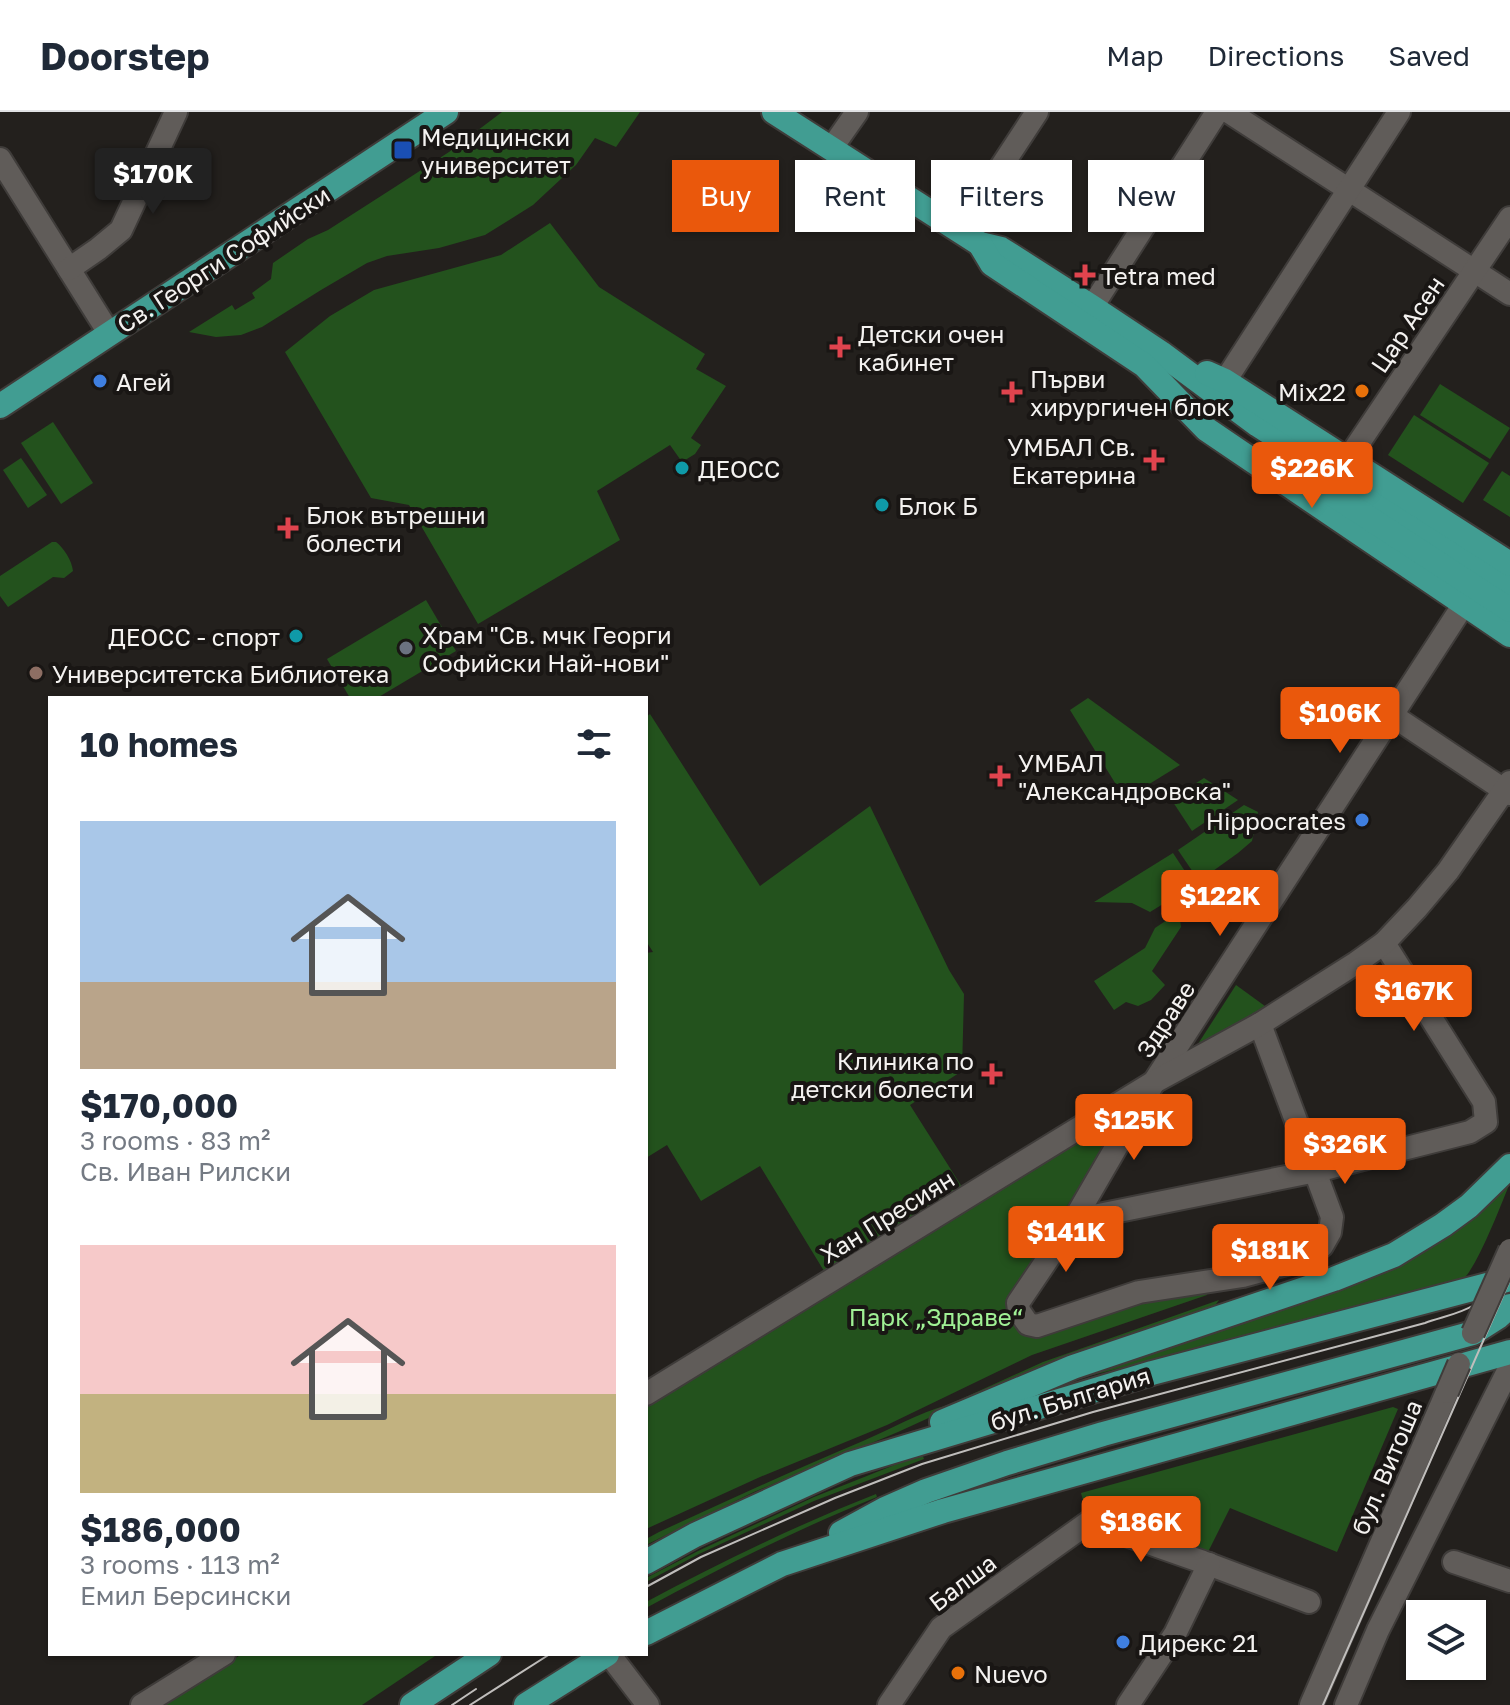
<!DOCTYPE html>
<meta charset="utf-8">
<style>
:root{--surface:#fff;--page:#f2f2f3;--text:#1f2937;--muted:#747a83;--line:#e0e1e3;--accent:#ea580c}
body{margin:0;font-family:"Golos Text",sans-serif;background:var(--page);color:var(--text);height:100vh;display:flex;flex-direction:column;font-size:30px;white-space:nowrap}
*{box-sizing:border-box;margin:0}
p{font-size:26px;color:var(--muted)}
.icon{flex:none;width:44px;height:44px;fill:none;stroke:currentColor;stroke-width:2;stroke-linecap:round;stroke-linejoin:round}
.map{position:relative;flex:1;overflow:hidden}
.panel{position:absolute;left:48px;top:584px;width:600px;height:960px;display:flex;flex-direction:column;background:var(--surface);border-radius:0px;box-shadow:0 2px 6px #0004}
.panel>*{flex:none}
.guide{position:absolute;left:672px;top:48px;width:718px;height:72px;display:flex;gap:16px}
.fabs{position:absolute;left:1406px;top:1488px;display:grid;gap:16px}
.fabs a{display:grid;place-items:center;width:80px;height:80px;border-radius:0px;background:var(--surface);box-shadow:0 2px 6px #0004;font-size:40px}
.price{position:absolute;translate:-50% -68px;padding:0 18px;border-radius:8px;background:var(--accent);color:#fff;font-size:26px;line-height:52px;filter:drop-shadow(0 2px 4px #0008)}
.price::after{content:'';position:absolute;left:50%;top:48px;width:24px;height:18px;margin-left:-12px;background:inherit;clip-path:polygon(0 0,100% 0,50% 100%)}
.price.current{background:#222;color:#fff}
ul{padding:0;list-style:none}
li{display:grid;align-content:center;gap:16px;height:424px;padding:0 32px}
li span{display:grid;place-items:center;height:248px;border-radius:0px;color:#555}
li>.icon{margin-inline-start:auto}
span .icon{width:144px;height:144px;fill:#fffc;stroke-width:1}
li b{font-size:34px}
h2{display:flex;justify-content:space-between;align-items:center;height:96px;padding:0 32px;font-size:34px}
.chip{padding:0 28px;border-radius:0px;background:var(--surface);box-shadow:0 2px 6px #0004;font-size:28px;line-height:72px}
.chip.current{background:var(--accent);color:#fff}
header{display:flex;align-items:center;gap:48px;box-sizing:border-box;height:112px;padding:0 40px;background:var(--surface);border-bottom:2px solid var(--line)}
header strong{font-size:38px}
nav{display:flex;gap:44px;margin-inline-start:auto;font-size:28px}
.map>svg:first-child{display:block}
.green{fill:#23521d}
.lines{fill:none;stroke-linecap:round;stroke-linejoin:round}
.minor-casing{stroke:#3f3c3a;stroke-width:26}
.major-casing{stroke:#3f3c3a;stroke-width:28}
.minor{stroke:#605c59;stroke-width:22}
.major{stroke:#419d92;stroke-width:24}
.tram{stroke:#c0bebc;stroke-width:2}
.minor-bridge-casing{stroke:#3f3c3a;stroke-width:26;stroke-linecap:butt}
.minor-bridge{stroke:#605c59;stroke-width:22}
.transit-dot{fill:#1a4fb4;stroke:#191614;stroke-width:3}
.health-dot{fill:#e0444e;stroke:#191614;stroke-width:3}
.shop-dot{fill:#3f7fe0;stroke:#191614;stroke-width:3}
.food-dot{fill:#e8710a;stroke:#191614;stroke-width:3}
.culture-dot{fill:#0f9aa8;stroke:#191614;stroke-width:3}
.worship-dot{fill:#6b7280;stroke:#191614;stroke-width:3}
.education-dot{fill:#8d6e63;stroke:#191614;stroke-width:3}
.labels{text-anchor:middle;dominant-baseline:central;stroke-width:8;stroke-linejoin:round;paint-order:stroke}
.poi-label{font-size:24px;fill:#f4f2f0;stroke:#191614;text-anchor:start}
.street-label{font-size:24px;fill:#f4f2f0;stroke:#191614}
.park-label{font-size:24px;fill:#a0f195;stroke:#191614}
</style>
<header>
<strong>Doorstep</strong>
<nav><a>Map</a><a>Directions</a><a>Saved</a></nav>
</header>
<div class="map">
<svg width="1510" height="1593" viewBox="0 0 1510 1593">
<rect width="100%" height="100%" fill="#23201d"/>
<!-- green -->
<g class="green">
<path d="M502,0H640L616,35L595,26L576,53L533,93L485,123L439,136L387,144L367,151L321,178L262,215L241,223L216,225L189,220L232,193L235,198L255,186L252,181L271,167L273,151L308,127L328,118L395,75L449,40Z"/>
<path d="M550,111L599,175L705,242L696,257L726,274L691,326L701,333L695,342L682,350L670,333L597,379L620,428L478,512L409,393L371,386L285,240L330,204L374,178L501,143Z"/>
<path d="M1440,272L1510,316L1490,347L1420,303Z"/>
<path d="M1414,303L1489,351L1463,391L1388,343Z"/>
<path d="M53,310L93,371L61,392L21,331Z"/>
<path d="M21,346L47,383L28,396L3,358Z"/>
<path d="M1502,359L1510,364V405L1483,388Z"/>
<path d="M52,430H56C64,436 72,449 73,459L64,466L53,465L8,495L0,484V464Z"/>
<path d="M426,488L456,539L377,586H350L327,547Z"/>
<path d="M1088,586L1180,653L1125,687L1070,598Z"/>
<path d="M650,602L760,774L870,694L949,858L964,882L962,959L910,993L962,1075L824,1159L760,1054L701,1089L667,1033L646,1046V841L653,840L646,829V605Z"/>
<path d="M1204,666L1238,688L1192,719L1171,687Z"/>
<path d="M1244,693L1258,700L1252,729L1238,741L1199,769L1178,738Z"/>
<path d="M1173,741L1194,773L1150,800L1132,791L1094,790Z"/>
<path d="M1179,800L1181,815L1152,859L1165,873L1151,888L1138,894L1126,890L1114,898L1094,869L1145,836L1155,816Z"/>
<path d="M1236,873L1269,897L1187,949Z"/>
<path d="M1132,992L1012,1181L1014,1210L1116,1193L1204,1175L1207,1183L1032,1243L887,1313L760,1365L646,1417V1292Z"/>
<path d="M1510,1071C1502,1090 1477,1156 1463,1167C1457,1171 1446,1173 1439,1176L1073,1268L1360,1165Z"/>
<path d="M1219,1188L1214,1195L1044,1253L898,1320L754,1380L646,1433V1427L659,1420C726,1389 794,1358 863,1329C891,1317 918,1301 948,1293L1043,1250Z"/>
<path d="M1393,1295L1398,1297L1337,1440L1230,1396L1203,1450L1089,1410L1081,1381Z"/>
<path d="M922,1342L924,1347L814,1389L699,1442L646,1470V1466L698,1439L814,1385Z"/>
<path d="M876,1382L877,1385C798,1417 721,1455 646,1496V1490C721,1450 797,1413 876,1382Z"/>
<path d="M242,1542H438L362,1593H159Z"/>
</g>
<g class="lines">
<defs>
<g id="minor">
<path d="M1229,0L1510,182"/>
<path d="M831,37L857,0"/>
<path d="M0,47L109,221"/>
<path d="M959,119L1037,0"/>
<path d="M69,157L98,137L121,118L176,0"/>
<path d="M1092,195L1217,0"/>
<path d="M1225,269L1399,0"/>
<path d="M1348,347L1510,106"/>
<path d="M1393,604L1510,682"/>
<path d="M1260,912L1332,1105L1330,1120L1322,1134L1309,1144L1290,1151L1243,1164L1139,1180L1037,1214L1028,1212L1019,1199L1018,1191L1074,1108L1154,970L1464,492"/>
<path d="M1074,1108L1316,1059L1470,1020L1486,1010L1484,990L1384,831"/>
<path d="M646,1282L1154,970L1260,912L1356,851L1384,831L1417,796L1448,759L1510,670"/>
<path d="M1454,1450L1510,1469"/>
<path d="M609,1542L648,1593"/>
<path d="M142,1593L224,1542"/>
<path d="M889,1593L941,1516L1089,1410L1203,1450L1309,1490"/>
<path d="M1128,1593L1175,1522L1209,1452"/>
<path d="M1311,1593L1447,1280"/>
<path d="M1346,1593L1378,1518L1510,1255"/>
</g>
<g id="major">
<path d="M774,0L980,132L1001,137L1092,195L1161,241L1258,313L1510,476"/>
<path d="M980,132L992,152L1144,253L1206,317L1510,523"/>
<path d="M1207,261L1225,269L1510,452"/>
<path d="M0,294L446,0"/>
<path d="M1300,361L1510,498"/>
<path d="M942,1310L1073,1255L1334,1167L1394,1143L1443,1113L1469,1094L1510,1054"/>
<path d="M841,1421L885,1397L926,1379L1007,1351L1103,1322L1473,1221L1498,1205L1510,1194"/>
<path d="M646,1450L695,1423L850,1352L1152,1261L1510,1167"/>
<path d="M646,1521L782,1452L943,1399L1510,1240"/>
<path d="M412,1593L489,1542"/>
<path d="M526,1593L607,1542"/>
</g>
</defs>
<!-- minor casing -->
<use href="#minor" class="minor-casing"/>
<!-- major casing -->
<use href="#major" class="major-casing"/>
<!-- minor -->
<use href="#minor" class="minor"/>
<!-- major -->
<use href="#major" class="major"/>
<!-- tram -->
<g class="tram">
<path d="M646,1475L701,1445L835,1386L922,1352L1093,1300L1425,1211C1441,1205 1460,1202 1474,1193C1489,1183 1500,1163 1510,1148"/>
<path d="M452,1593L476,1577"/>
<path d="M470,1593L550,1542"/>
<path d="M1323,1593L1510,1168"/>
</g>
<defs>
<g id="minor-bridge">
<path d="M1473,1221L1510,1138"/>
<path d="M1447,1280L1459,1252"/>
</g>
</defs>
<!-- minor-bridge casing -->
<use href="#minor-bridge" class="minor-bridge-casing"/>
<!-- minor-bridge -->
<use href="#minor-bridge" class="minor-bridge"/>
</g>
<!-- markers -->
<rect class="transit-dot" x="393" y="28" width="20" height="20" rx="4"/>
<g class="health-dot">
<path d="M1081 151h8v8h8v8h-8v8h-8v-8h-8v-8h8z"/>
<path d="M836 223h8v8h8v8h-8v8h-8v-8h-8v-8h8z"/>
<path d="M1008 268h8v8h8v8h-8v8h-8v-8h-8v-8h8z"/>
<path d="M1150 336h8v8h8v8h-8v8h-8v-8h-8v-8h8z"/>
<path d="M284 404h8v8h8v8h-8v8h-8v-8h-8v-8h8z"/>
<path d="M996 652h8v8h8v8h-8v8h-8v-8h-8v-8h8z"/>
<path d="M988 950h8v8h8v8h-8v8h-8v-8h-8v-8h8z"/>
</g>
<g class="shop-dot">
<circle cx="100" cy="269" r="8"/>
<circle cx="1362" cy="708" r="8"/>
<circle cx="1123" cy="1530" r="8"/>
</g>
<g class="food-dot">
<circle cx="1362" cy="279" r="8"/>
<circle cx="958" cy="1561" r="8"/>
</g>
<g class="culture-dot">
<circle cx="682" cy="356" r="8"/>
<circle cx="882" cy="393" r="8"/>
<circle cx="296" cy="524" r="8"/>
</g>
<circle class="worship-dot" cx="406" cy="536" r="8"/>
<circle class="education-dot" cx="36" cy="561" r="8"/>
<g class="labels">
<!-- poi labels -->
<g class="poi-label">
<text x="421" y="24">Медицински<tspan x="421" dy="28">университет</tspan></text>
<text x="1101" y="163">Tetra med</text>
<text x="858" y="221">Детски очен<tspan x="858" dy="28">кабинет</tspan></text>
<text x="1030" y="266">Първи<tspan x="1030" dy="28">хирургичен блок</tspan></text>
<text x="116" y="269">Агей</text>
<text x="1346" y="279" text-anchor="end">Mix22</text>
<text x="1136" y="334" text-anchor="end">УМБАЛ Св.<tspan x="1136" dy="28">Екатерина</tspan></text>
<text x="698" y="356">ДЕОСС</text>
<text x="898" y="393">Блок Б</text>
<text x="306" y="402">Блок вътрешни<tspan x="306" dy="28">болести</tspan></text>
<text x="422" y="522">Храм "Св. мчк Георги<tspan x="422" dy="28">Софийски Най-нови"</tspan></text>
<text x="280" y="524" text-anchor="end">ДЕОСС - спорт</text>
<text x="52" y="561">Университетска Библиотека</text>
<text x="1018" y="650">УМБАЛ<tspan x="1018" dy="28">"Александровска"</tspan></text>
<text x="1346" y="708" text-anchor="end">Hippocrates</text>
<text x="974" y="948" text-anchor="end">Клиника по<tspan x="974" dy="28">детски болести</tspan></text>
<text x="1139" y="1530">Дирекс 21</text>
<text x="974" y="1561">Nuevo</text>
</g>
<!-- street labels -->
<g class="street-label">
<text transform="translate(223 147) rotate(-33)">Св. Георги Софийски</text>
<text transform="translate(1407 212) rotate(-56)">Цар Асен</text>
<text transform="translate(1165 907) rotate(-57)">Здраве</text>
<text transform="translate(887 1104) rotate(-32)">Хан Пресиян</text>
<text transform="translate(1070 1286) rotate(-17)">бул. България</text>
<text transform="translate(1386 1355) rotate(-67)">бул. Витоша</text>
<text transform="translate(962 1470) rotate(-37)">Балша</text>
</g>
<!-- park labels -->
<g class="park-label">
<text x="936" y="1204">Парк „Здраве“</text>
</g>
</g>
</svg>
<div class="fabs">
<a><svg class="icon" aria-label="layers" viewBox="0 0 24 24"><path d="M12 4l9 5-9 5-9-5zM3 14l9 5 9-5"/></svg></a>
</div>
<b class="price current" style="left:153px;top:104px">$170K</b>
<b class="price" style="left:1312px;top:398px">$226K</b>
<b class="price" style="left:1340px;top:643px">$106K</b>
<b class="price" style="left:1220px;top:826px">$122K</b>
<b class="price" style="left:1414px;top:921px">$167K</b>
<b class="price" style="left:1134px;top:1050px">$125K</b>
<b class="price" style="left:1345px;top:1074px">$326K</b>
<b class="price" style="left:1066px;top:1162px">$141K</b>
<b class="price" style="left:1270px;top:1180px">$181K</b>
<b class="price" style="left:1141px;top:1452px">$186K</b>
<div class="guide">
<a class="chip current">Buy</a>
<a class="chip">Rent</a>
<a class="chip">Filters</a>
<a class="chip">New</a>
</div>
<section class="panel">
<h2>10 homes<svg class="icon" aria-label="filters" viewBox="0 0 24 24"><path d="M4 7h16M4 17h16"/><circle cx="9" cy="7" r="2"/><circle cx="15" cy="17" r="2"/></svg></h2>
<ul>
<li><span style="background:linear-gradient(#a9c7e8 65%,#b9a48a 0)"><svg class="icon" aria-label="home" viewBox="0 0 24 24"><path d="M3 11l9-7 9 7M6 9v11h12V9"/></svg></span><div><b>$170,000</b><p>3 rooms · 83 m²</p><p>Св. Иван Рилски</p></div></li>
<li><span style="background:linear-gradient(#f6c9c9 60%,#c2b280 0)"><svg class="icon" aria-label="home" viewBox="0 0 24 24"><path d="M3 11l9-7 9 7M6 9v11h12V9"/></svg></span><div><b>$186,000</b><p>3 rooms · 113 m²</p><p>Емил Берсински</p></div></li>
</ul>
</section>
</div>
